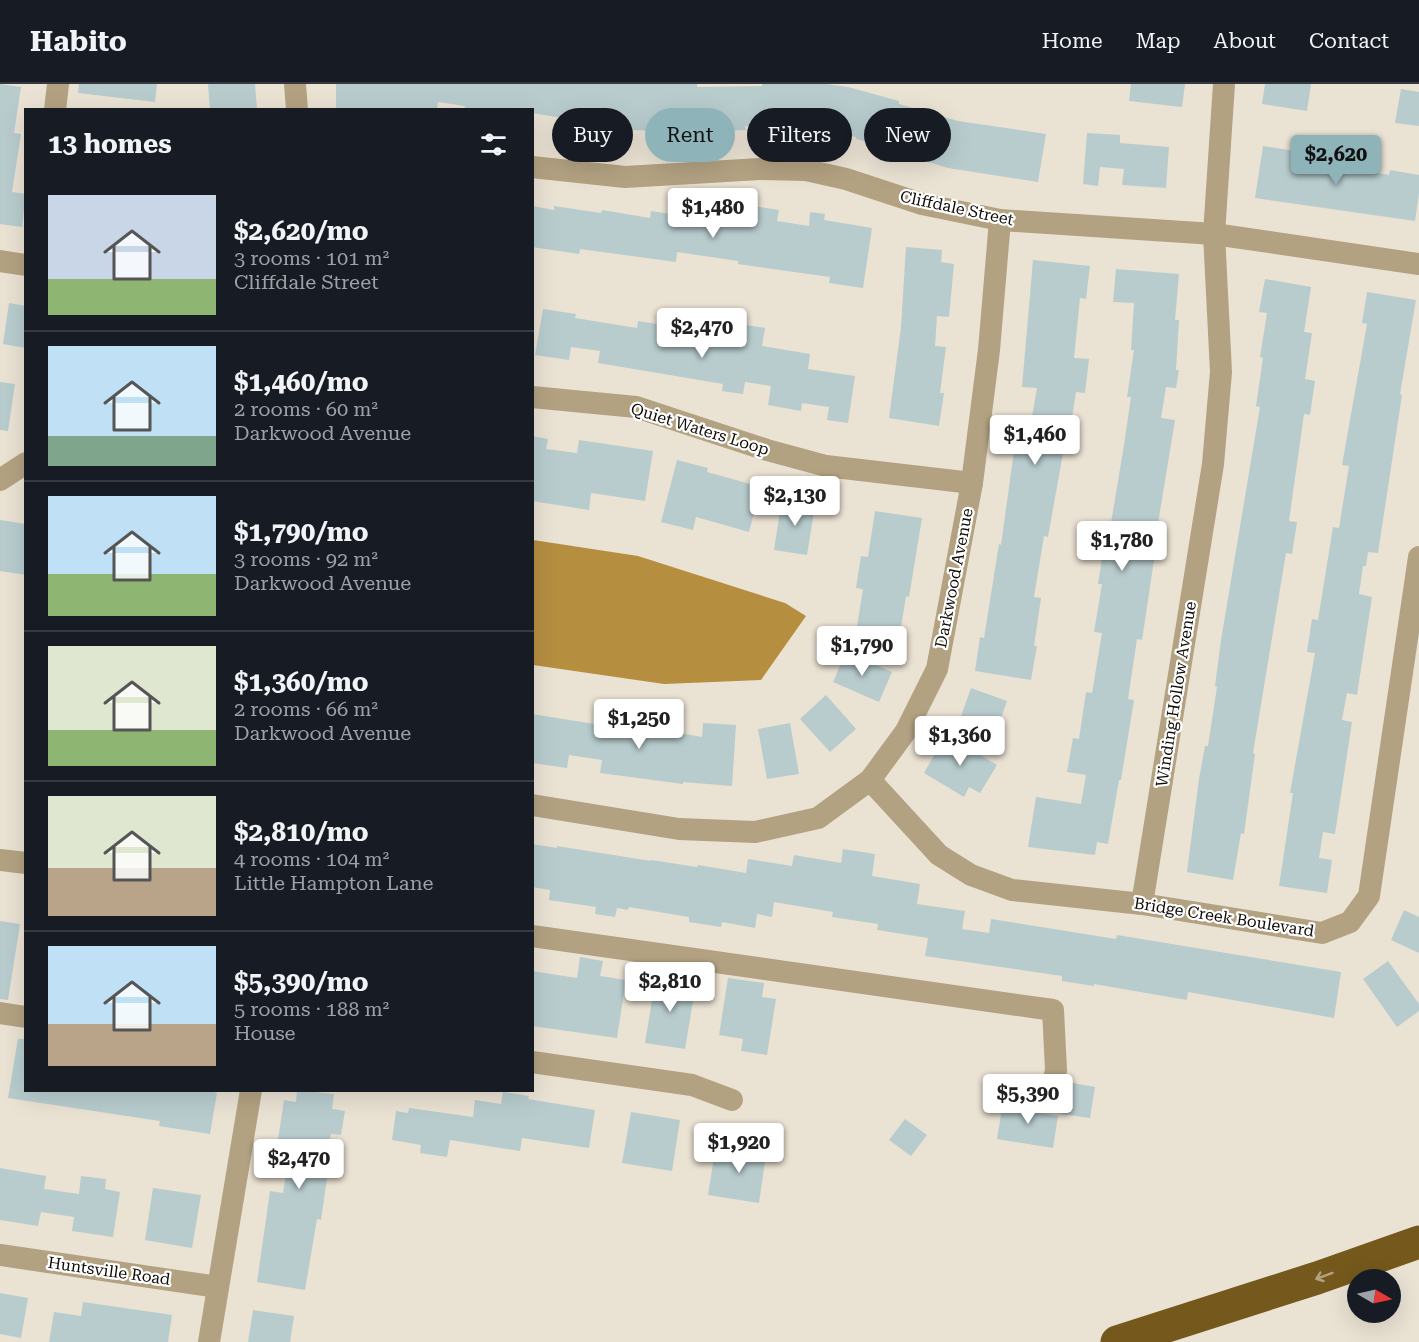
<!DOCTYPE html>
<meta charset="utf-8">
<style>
:root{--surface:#171b24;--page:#242831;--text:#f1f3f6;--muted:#9ea1a6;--line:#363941;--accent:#8eb3b8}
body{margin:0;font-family:"Roboto Serif",serif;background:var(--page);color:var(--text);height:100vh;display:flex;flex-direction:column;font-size:22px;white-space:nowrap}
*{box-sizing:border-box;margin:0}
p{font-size:20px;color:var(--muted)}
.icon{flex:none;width:33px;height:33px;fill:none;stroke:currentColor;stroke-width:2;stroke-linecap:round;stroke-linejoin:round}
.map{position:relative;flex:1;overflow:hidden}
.side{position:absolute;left:24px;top:24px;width:510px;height:984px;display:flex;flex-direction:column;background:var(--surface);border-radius:0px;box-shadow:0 6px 24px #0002}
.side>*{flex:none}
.banner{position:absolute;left:552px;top:24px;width:570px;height:54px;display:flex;gap:12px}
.needle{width:39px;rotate:99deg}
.controls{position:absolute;left:1347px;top:1185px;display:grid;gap:12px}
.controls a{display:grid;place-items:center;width:54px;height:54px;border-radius:50%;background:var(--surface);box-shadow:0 6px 24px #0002;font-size:30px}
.price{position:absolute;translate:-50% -51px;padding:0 14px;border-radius:6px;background:#fff;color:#222;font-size:20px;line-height:39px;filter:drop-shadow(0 2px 3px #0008)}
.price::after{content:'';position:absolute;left:50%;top:36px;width:18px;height:14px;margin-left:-9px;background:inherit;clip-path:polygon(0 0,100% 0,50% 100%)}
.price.selected{background:var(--accent);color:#111}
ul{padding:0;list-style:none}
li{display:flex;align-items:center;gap:18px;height:150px;padding:0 24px}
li+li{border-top:2px solid var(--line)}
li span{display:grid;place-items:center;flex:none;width:168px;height:120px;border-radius:0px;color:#555}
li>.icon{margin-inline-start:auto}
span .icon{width:72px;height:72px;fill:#fffc;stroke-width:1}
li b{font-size:26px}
h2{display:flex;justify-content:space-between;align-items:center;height:72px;padding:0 24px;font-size:26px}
.chip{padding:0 21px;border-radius:27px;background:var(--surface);box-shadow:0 6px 24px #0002;font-size:21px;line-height:54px}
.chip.selected{background:var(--accent);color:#111}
header{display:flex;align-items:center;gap:36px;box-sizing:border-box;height:84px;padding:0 30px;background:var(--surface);border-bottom:2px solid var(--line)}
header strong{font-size:28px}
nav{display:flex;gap:33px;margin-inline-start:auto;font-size:21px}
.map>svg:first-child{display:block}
.water{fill:#b58e40}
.building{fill:#b8ccce}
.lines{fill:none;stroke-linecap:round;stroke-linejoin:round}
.minor{stroke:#b3a282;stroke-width:22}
.highway{stroke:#75581b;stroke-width:33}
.oneway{stroke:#b3a382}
.labels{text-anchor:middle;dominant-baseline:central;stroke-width:4.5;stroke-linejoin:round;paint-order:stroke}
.street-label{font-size:16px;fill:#0e0b06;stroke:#fff}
</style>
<header>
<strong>Habito</strong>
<nav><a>Home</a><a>Map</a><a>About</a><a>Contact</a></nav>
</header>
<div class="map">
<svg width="1419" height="1258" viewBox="0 0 1419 1258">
<rect width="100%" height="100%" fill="#eae2d3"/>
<!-- water -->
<path class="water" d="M533,456L638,472L785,519L806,532L761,596L664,600L533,581Z"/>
<!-- building -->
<g class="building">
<path d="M0,0L21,3L14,49L21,50L12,108L26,110L22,143L0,140Z"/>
<path d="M79,0H157L155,18L78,9Z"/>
<path d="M208,0H255L257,26H210Z"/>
<path d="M336,0H697V3L762,2V0H827L848,3L899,17V20L958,37L1046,50L1038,98L948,84L905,71L906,68L856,55V53L793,43V45L745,42L746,46L724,47V33L695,34V49L634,46L600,48L561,44L562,34L532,29V26H464L465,22L438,18L437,26H336Z"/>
<path d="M1131,0H1185L1182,23L1129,17Z"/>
<path d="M1265,0H1311L1307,27L1262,20Z"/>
<path d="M1401,5L1419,8V42L1395,39Z"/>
<path d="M1087,49L1120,51V59L1169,63L1166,104L1122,101L1124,85L1100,83L1098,102L1083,100Z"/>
<path d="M1263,62L1314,70L1313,78L1389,91L1390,86L1419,91V109L1415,137L1255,114Z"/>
<path d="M747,121L779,126L777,137L809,142L810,128L825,130L824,136L872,144L863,204L829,199L830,193L738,180V177L677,168L676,178L580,165L579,170L532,163V122L554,126V122L601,129L602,126L650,134L651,127L697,134L698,128L745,135Z"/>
<path d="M906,163L942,166L941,178L954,180L949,233L937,232L935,262L946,263L940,309H944L939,342L889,334L901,243Z"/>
<path d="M1033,176L1090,182L1086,215L1080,214L1074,274L1089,275L1085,309L1076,308L1068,359L1065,358L1048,453L1044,452L1034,513L1041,514L1034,562H1037L1031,596L975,587L980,553L984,554L999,460L1001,461L1019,331L1032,333L1037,304L1022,303Z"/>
<path d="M1116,185L1179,190L1175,236H1179L1176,286H1179L1176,304L1166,303L1161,334L1175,336L1152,476H1154L1142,556L1137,555L1128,615L1134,616L1121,696H1119L1108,760L1097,758L1095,771L1028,763L1036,713L1081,720L1086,691L1067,688L1073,654L1079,655L1086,608L1092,609L1102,549L1094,548L1102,500H1098L1103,468L1106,469L1124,361L1131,313H1127L1134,266H1131L1134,219L1113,218Z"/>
<path d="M1265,195L1311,203L1304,248L1312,249L1305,295L1315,297L1310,331L1304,330L1289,437L1297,438L1292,470L1286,469L1253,669L1255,670L1244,750L1241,749L1233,796L1187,788L1199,695L1205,662H1208L1217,603L1215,602L1221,556L1260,323L1256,322L1263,274L1260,273L1267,229L1259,228Z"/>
<path d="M1367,208L1416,216L1400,310L1402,311L1378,469L1368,468L1366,482H1363L1359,510L1372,513L1357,611L1347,609L1342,636L1352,638L1335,750L1323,748L1319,774L1332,776L1327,809L1279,802L1293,709H1290L1315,569L1307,568L1312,535L1318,536L1333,443L1339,444L1349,382L1342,381L1367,240L1362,239Z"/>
<path d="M9,219L26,222V264L3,260Z"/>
<path d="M543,225L576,230L575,234L637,244L638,237L670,242V247L730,256L733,239L765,244L762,262L810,270L808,285L855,292L848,339L827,336L829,323L802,319L801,327L768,321L771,302L745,298L743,310L722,307L723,300L598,279L600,267L571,263L569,276L535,271Z"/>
<path d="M0,298L15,300L8,347L0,346Z"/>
<path d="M532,352L548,355L546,365L577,369L579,356L653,367L645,417L591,409L589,426L532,417Z"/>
<path d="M677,376L708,384L707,388L761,403L749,448L696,433L693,446L661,438Z"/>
<path d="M797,412L816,415L807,471L774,466L781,421L795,423Z"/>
<path d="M875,427L922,434L909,513L906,512L898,562L855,555L863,505L856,504L861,472L868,473Z"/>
<path d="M0,436L26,440V491L0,487Z"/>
<path d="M846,568L892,588L879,618L833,598Z"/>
<path d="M971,604L1007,617L995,651L959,638Z"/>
<path d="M826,611L856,645L830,668L800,635Z"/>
<path d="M532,630L607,642L608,636L702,653L703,639L736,641L732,702L683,698V700L600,689L602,676L569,671L567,684L532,679Z"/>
<path d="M790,639L799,690L767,695L758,645Z"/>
<path d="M946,650L997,681L980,709L969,703L964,713L924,689Z"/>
<path d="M532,760L557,764V762L651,777V776L697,783L698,781L746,789L748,775L792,782L794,771L841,779L843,765L875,770L872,792L920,800L917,820L965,827L962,845L989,849L991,835L1116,855L1117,851L1341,888L1334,934L1188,908L1187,916L1094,900V902L1062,897V892L925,872L928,854L877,846L878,840L832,833L833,828L774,818L772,833L757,830L755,844L722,838L721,843L689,838V833L629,823L628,826L617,824L615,833L595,830L596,823L549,816L550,806L532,803Z"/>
<path d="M1404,826L1419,833V869L1391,856Z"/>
<path d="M0,837L20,840L8,916L0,915Z"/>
<path d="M580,873L603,877L600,892L626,896L617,954L532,942V887L577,894Z"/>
<path d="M1388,877L1419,920V927L1397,943L1363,895Z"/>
<path d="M656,892L696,899L685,965L645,959Z"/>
<path d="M728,894L764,899L762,913L776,915L767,971L741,967L743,955L719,951Z"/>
<path d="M18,955H26V1006H205L217,1009L210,1050L159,1042L160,1037L8,1014Z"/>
<path d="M1067,998L1095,1003L1090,1034L1062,1030Z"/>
<path d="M297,1006L334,1010L332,1025L345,1027L341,1051L331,1050L324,1086L328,1087L321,1136L317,1135L305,1206L257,1198L270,1107L283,1109L291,1058L278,1056L284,1016L296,1018Z"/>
<path d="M503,1008L529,1012L528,1015L595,1026L589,1064L522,1054L520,1067L450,1056L447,1073L420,1069L421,1061L392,1056L396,1027L408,1029L409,1024L473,1033L475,1016L501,1020Z"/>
<path d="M1019,1012L1036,1015L1034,1028L1058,1032L1053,1064L997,1055L1002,1024L1017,1026Z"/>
<path d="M631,1028L680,1036L672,1087L622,1079Z"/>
<path d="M905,1035L927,1051L911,1072L889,1056Z"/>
<path d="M741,1060L767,1064L759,1119L708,1111L715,1067L739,1071Z"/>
<path d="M0,1084L46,1092L44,1105L79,1110L81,1092L106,1095L105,1105L120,1108L113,1153L72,1147L74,1133L41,1128L38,1142L0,1136Z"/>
<path d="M153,1104L201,1111L192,1164L145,1156Z"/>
<path d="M0,1209L28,1214L21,1254L0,1250Z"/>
<path d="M83,1218L172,1231L168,1258H49L54,1228L81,1232Z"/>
<path d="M253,1226L294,1232L290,1258H248Z"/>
</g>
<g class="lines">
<!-- minor -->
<g class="minor">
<path d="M295,0L297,26"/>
<path d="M55,26L58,0"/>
<path d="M532,83L625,93L760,85L806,86L846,95L922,120L1000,136L1214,150L1419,180"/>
<path d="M0,177L26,181"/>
<path d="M532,313L636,323L767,366L826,382L972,399"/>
<path d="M0,396L26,379"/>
<path d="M870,696L939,771L971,791L1012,806L1142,820L1322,849L1350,838L1369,812L1419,473"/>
<path d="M532,721L679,745L755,748L818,734L870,696L906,647L937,585L972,399L989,266L1000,136"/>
<path d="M0,776L26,779"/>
<path d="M1142,820L1213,380L1221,288L1214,150L1224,0"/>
<path d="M532,852L1053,926L1056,986L1052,1005"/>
<path d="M0,929L26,933"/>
<path d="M532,978L692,1001L732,1016"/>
<path d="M0,1171L218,1203"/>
<path d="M209,1258L251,1006"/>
</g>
<!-- highway -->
<path class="highway" d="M1117,1258L1317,1194L1419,1158"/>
</g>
<!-- one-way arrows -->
<defs><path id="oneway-shaft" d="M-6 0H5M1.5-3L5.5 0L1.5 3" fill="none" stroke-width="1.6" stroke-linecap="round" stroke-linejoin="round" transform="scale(1.5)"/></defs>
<use class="oneway" href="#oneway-shaft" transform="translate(1324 1192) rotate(160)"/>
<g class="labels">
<!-- street labels -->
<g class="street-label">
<text transform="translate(957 124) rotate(12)">Cliffdale Street</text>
<text transform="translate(700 345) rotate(17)">Quiet Waters Loop</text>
<text transform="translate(954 494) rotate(-79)">Darkwood Avenue</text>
<text transform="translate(1176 610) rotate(-81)">Winding Hollow Avenue</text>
<text transform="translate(1224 833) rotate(9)">Bridge Creek Boulevard</text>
<text transform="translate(109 1187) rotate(8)">Huntsville Road</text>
</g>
</g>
</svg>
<div class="controls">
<a><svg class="needle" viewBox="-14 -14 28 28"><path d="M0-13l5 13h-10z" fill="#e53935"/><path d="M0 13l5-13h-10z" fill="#9ea1a6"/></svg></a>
</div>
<b class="price selected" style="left:1336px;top:102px">$2,620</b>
<b class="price" style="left:713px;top:155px">$1,480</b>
<b class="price" style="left:702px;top:275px">$2,470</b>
<b class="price" style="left:1035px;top:382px">$1,460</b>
<b class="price" style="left:795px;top:443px">$2,130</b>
<b class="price" style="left:1122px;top:488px">$1,780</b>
<b class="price" style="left:862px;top:593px">$1,790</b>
<b class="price" style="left:639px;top:666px">$1,250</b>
<b class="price" style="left:960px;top:683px">$1,360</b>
<b class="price" style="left:670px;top:929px">$2,810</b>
<b class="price" style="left:1028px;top:1041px">$5,390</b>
<b class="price" style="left:739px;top:1090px">$1,920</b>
<b class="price" style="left:299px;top:1106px">$2,470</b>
<div class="banner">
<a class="chip">Buy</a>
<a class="chip selected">Rent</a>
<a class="chip">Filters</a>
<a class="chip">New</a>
</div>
<section class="side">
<h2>13 homes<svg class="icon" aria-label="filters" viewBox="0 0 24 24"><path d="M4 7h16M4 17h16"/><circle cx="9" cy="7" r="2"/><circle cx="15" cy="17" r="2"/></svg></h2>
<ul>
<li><span style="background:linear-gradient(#c9d6e8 70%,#8fb573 0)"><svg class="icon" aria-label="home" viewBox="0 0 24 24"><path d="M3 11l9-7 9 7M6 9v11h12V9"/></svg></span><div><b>$2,620/mo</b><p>3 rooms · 101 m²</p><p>Cliffdale Street</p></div></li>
<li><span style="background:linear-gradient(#bfe0f5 75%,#7fa58c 0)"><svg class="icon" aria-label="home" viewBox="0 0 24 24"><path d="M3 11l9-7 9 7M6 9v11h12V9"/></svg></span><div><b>$1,460/mo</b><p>2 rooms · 60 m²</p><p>Darkwood Avenue</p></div></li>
<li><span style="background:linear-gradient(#bfe0f5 65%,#8fb573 0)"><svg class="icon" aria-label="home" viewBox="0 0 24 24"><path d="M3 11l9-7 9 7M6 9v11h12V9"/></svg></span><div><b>$1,790/mo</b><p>3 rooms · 92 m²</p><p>Darkwood Avenue</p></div></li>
<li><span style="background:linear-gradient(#dfe7d0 70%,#8fb573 0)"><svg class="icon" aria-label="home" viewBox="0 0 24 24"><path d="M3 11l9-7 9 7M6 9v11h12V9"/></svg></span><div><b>$1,360/mo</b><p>2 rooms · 66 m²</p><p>Darkwood Avenue</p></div></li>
<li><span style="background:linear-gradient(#dfe7d0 60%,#b9a48a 0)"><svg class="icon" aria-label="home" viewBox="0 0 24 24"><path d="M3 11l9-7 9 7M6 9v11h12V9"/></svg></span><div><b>$2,810/mo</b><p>4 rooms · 104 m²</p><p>Little Hampton Lane</p></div></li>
<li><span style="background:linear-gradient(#bfe0f5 65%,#b9a48a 0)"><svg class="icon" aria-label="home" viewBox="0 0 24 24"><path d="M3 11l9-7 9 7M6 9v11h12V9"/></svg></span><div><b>$5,390/mo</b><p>5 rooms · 188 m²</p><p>House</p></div></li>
</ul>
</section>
</div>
